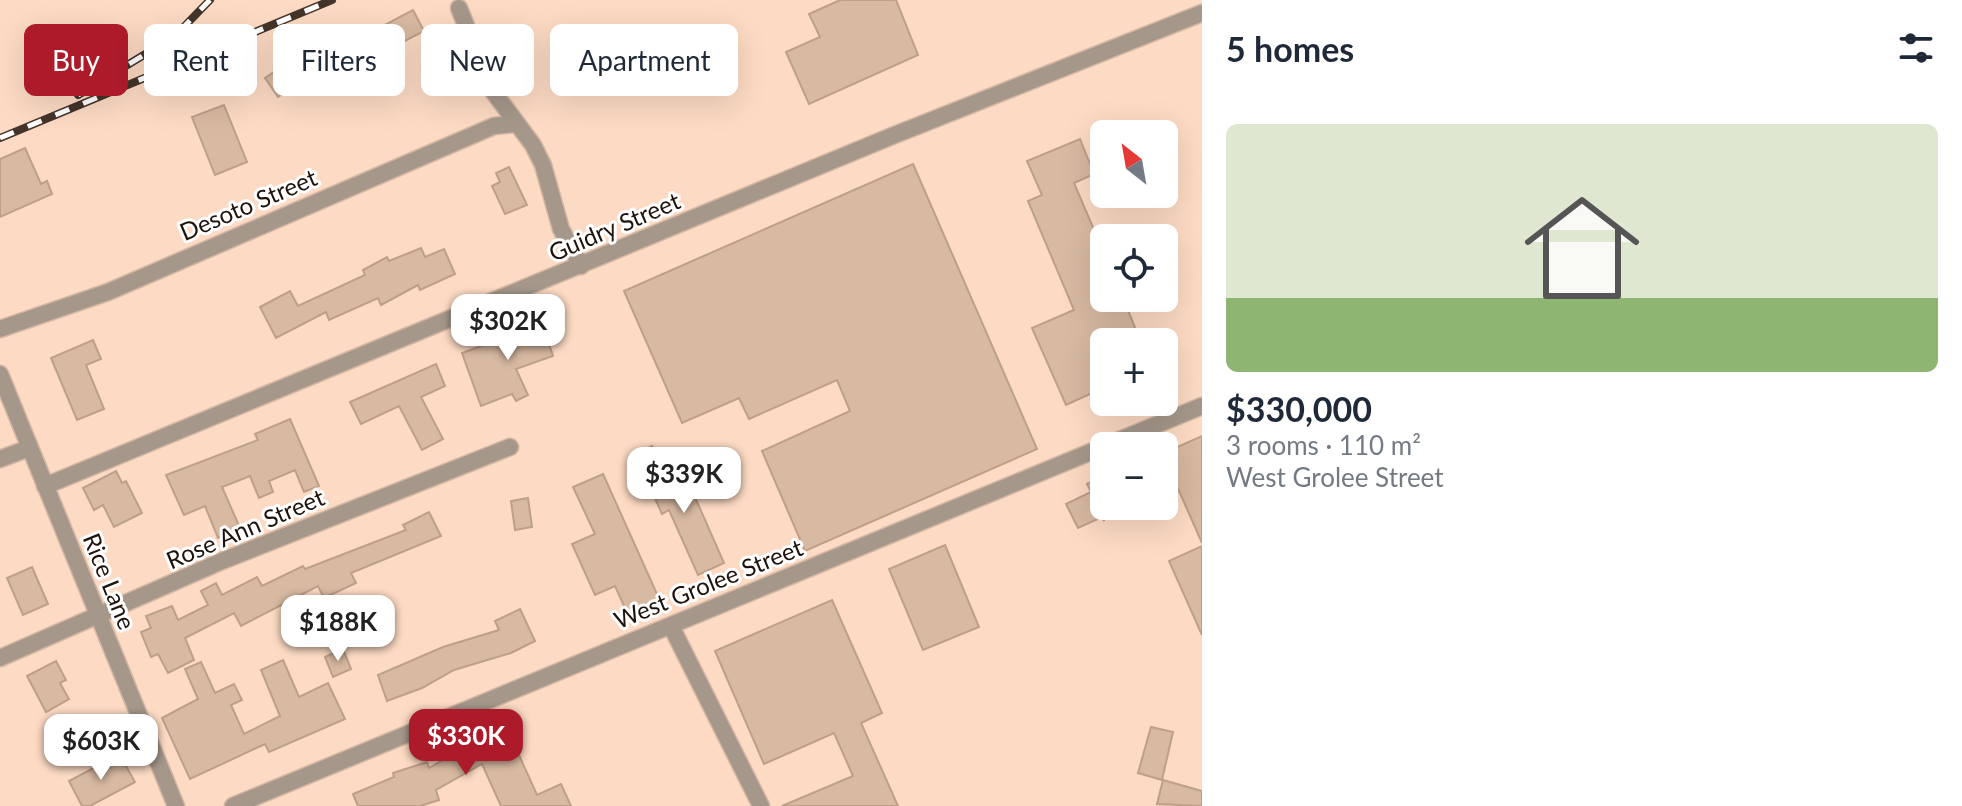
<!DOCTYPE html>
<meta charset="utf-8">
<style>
:root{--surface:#fff;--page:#f2f2f3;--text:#1f2937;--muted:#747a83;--accent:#ad1a2a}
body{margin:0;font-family:Lato,sans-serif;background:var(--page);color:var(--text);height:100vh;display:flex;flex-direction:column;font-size:30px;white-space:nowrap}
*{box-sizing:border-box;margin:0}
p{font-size:26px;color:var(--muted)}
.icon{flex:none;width:44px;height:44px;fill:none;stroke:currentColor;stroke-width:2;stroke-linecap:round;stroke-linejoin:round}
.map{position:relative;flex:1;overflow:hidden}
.side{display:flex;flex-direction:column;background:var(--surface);width:760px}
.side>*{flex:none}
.hud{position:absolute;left:24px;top:24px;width:760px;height:72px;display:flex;gap:16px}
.needle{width:52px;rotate:329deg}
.controls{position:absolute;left:1090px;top:120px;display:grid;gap:16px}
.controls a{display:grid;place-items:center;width:88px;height:88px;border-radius:12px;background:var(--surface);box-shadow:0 8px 32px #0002;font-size:40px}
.price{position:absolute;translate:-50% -68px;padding:0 18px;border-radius:16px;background:#fff;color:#222;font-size:26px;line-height:52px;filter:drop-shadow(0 2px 4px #0008)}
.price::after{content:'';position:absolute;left:50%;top:48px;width:24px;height:18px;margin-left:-12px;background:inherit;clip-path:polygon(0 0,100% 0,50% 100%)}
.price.current{background:var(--accent);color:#fff}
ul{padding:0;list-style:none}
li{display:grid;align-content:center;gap:16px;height:424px;padding:0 24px}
li span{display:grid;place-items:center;height:248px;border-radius:12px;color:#555}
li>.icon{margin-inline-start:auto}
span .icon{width:144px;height:144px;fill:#fffc;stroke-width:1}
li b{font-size:34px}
h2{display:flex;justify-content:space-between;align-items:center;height:96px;padding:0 24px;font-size:34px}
.chip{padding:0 28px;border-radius:12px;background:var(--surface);box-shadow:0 8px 32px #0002;font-size:28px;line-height:72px}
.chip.current{background:var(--accent);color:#fff}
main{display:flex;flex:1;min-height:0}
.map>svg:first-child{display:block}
.building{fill:#d8b9a1;stroke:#be9f88;stroke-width:2}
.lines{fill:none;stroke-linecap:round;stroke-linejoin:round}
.minor-casing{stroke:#d4b6a2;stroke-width:19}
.minor{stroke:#a5988b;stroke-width:16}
.rail-casing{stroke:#443429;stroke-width:8}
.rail{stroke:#fff;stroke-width:5;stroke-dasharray:15;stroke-linecap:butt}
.labels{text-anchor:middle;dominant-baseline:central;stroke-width:6;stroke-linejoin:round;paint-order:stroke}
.street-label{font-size:24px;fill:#1e120a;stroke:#fff}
</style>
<main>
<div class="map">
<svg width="1202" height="806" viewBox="0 0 1202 806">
<rect width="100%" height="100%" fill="#fcdac3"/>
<!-- building -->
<g class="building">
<path d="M840,0H896L918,55L809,104L786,52L820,37L809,14Z"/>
<path d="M413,10L424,31L405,41L402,35L385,44L377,29Z"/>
<path d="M308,49L321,69L278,97L265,78Z"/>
<path d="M224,105L247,162L215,175L192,117Z"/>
<path d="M1080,139L1094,174L1074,183L1104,253V298H1123L1141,342H1104V381L1096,384L1099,390L1066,405L1032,328L1074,310L1028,201L1042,195L1027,161Z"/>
<path d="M25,148L41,184L47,181L52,194L0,217V159Z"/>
<path d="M913,164L1037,449L805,551L762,451L850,411L837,380L749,419L739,398L682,423L624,291Z"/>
<path d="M509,167L527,205L505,214L492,186L500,182L496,173Z"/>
<path d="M421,248L425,257L444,249L455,274L420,290L418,285L381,305L378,298L329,320L326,312L276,338L260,307L290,291L298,306L365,275L363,270L387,257L389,261Z"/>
<path d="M551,320L557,338L548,341L553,356L516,369L528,395L516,401L512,394L481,406L462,353Z"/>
<path d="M93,340L101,359L86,365L104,409L77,420L51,358Z"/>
<path d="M436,364L445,386L421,397L443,439L422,450L399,406L361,424L350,402Z"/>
<path d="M290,419L319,486L304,492L295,470L269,481L273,492L259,498L250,476L222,487L240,528L218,538L205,506L184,515L166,475L258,440L255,434Z"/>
<path d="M1202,436V543L1164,457V453Z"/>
<path d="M652,446L673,485L687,479L724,563L698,575L669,510L662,514L653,494L660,491L640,453Z"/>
<path d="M116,471L122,483L126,481L142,513L114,527L103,505L94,510L83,488Z"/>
<path d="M603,474L661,603L629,617L615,586L595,595L572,544L595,534L573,487Z"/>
<path d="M1104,475V521L1102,517L1078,528L1066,504L1091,492L1087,484Z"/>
<path d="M528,498L532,527L515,530L511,501Z"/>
<path d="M429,512L441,536L351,573L356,583L324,598L318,586L241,626L234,613L185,638L194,660L168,673L158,654L151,657L141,632L151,628L146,616L172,606L178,620L208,605L201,591L216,583L222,595L257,577L262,586L303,566L305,569L406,530L403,525Z"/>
<path d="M945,545L979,627L923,650L889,569Z"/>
<path d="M1202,546V635L1169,561Z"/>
<path d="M32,567L48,604L23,615L7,578Z"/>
<path d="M832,600L882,713L861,723L898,806H782L853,776L834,733L764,764L715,651Z"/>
<path d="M520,609L535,641L511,653L454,670L422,688L387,701L378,675L443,647L499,630L495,621Z"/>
<path d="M343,649L351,669L333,677L325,657Z"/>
<path d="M283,660L299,697L328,683L345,719L269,752L265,744L190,779L162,718L198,699L185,669L201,662L215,693L234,684L242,700L231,705L244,734L280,716L261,670Z"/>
<path d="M56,661L66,680L60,683L69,699L46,712L27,676Z"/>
<path d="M505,724L537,795L561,784L571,806H501L482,764L436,790L439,800L420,806H358L353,794L394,777L393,773L427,762L429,768L473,743L471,739Z"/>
<path d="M1151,727L1173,732L1162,780L1138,773Z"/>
<path d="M122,759L135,782L90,806H82L69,781L109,760L111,765Z"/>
<path d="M1163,780L1202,791V806L1157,804Z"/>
</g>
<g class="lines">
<defs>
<g id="minor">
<path d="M459,8L492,90L533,145L543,165L561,229L581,266"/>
<path d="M0,329L108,292L494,126L514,124"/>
<path d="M0,374L176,806"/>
<path d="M0,459L29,448"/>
<path d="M45,486L892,136L1202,13"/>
<path d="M671,626L761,806"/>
<path d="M0,658L222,561L510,447"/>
<path d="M233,806L1202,406"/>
</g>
</defs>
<!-- minor casing -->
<use href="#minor" class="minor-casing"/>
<!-- minor -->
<use href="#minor" class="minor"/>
<defs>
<g id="rail">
<path d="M78,95L175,36L210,0"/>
<path d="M0,138L332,0"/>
</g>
</defs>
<!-- rail casing -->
<use href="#rail" class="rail-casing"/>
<!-- rail -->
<use href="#rail" class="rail"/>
</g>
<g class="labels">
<!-- street labels -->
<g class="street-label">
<text transform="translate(248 204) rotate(-23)">Desoto Street</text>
<text transform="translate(614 226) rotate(-23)">Guidry Street</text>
<text transform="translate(245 528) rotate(-23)">Rose Ann Street</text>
<text transform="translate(110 581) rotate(68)">Rice Lane</text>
<text transform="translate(708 583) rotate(-22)">West Grolee Street</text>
</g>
</g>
</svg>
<div class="controls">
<a><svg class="needle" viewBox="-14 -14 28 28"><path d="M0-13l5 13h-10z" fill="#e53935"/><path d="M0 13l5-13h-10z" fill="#747a83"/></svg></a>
<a><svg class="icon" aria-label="locate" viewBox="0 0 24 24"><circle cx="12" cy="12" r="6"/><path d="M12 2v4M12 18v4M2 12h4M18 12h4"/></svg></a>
<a>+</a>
<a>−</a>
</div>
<b class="price" style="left:508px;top:362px">$302K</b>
<b class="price" style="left:684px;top:515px">$339K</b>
<b class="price" style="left:338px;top:663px">$188K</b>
<b class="price current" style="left:466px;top:777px">$330K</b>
<b class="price" style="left:101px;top:782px">$603K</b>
<div class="hud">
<a class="chip current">Buy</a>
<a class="chip">Rent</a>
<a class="chip">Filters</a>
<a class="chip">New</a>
<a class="chip">Apartment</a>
</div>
</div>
<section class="side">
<h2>5 homes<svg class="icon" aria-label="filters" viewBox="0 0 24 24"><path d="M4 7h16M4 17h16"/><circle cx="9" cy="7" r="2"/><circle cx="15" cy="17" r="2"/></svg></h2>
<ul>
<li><span style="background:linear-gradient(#dfe7d0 70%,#8fb573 0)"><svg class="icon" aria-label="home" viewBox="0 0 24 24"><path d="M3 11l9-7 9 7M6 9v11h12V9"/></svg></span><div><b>$330,000</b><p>3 rooms · 110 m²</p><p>West Grolee Street</p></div></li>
</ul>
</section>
</main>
